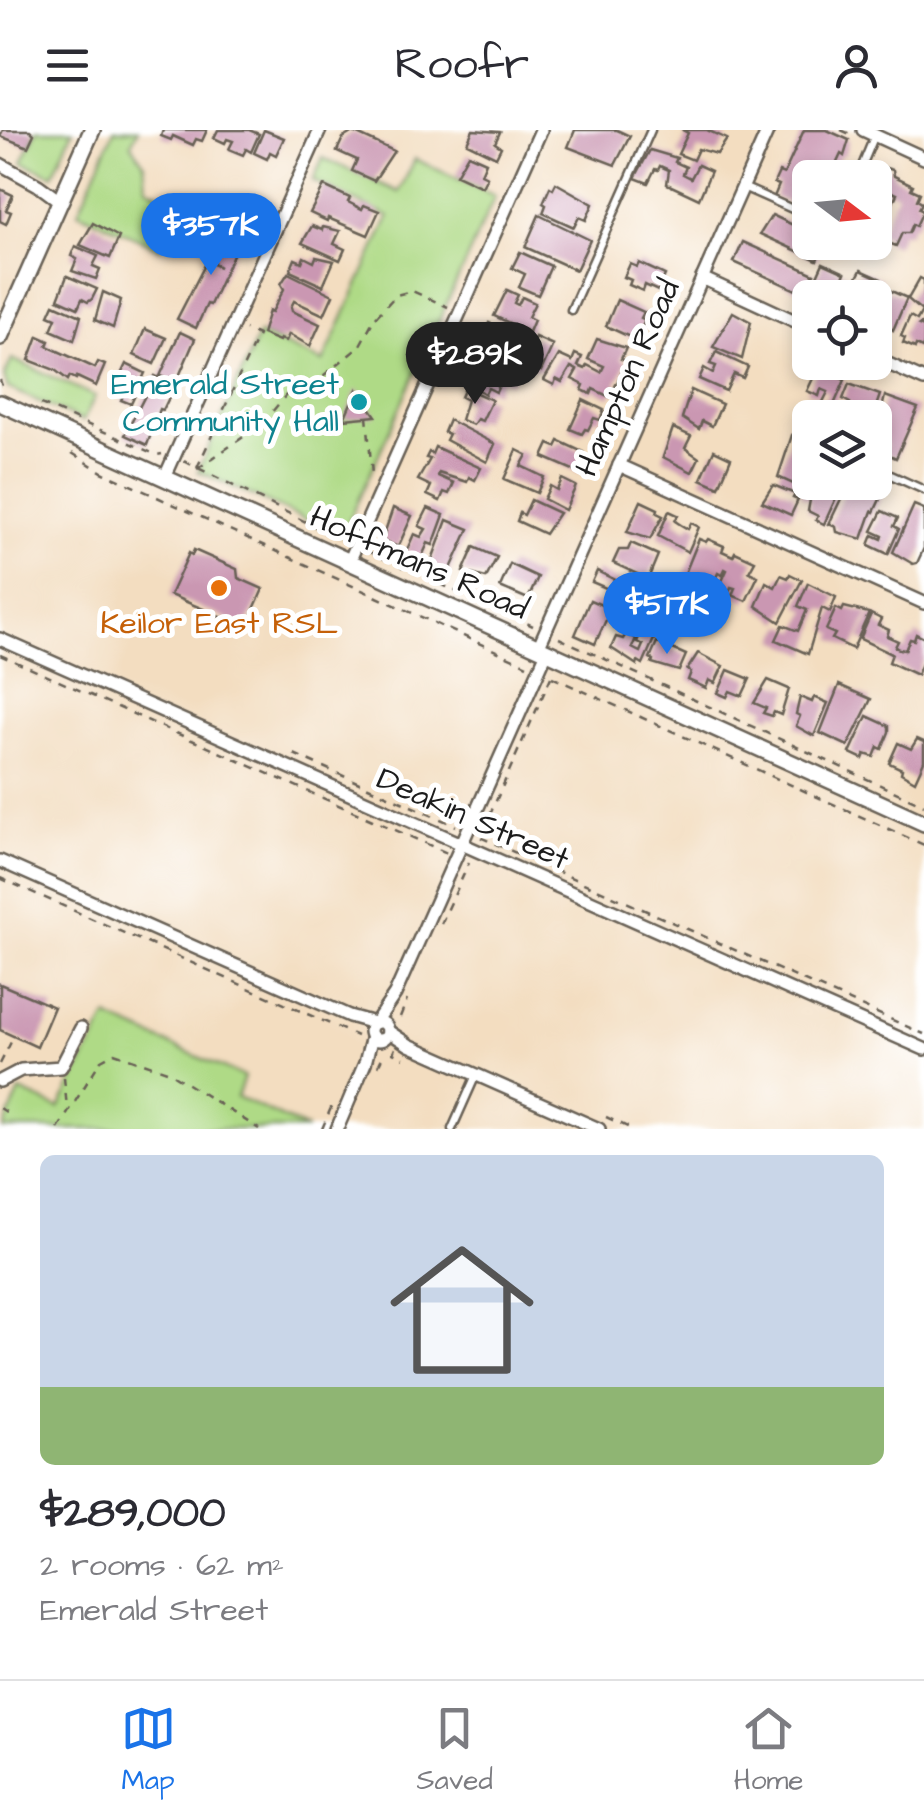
<!DOCTYPE html>
<meta charset="utf-8">
<style>
:root{--surface:#fff;--page:#f7f7f7;--text:#2b2b33;--muted:#7c7c81;--line:#e1e1e2;--accent:#1a73e8}
body{margin:0;font-family:"Architects Daughter",sans-serif;background:var(--page);color:var(--text);height:100vh;display:flex;flex-direction:column;font-size:38px;white-space:nowrap}
*{box-sizing:border-box;margin:0}
p{font-size:32px;color:var(--muted)}
.icon{flex:none;width:55px;height:55px;fill:none;stroke:currentColor;stroke-width:2;stroke-linecap:round;stroke-linejoin:round}
.map{position:relative;height:999px;overflow:hidden}
.side{display:flex;flex-direction:column;background:var(--surface);flex:1}
.side>*{flex:none}
.needle{width:65px;rotate:106deg}
.controls{position:absolute;left:792px;top:30px;display:grid;gap:20px}
.controls a{display:grid;place-items:center;width:100px;height:100px;border-radius:15px;background:var(--surface);box-shadow:0 5px 15px #0003;font-size:50px}
.price{position:absolute;translate:-50% -85px;padding:0 22px;border-radius:35px;background:var(--accent);color:#fff;font-size:32px;line-height:65px;filter:drop-shadow(0 2px 5px #0008)}
.price::after{content:'';position:absolute;left:50%;top:60px;width:30px;height:22px;margin-left:-15px;background:inherit;clip-path:polygon(0 0,100% 0,50% 100%)}
.price.current{background:#222;color:#fff}
ul{padding:0;list-style:none}
li{display:grid;align-content:center;gap:20px;height:530px;padding:0 40px}
li+li{border-top:2px solid var(--line)}
li span{display:grid;place-items:center;height:310px;border-radius:15px;color:#555}
li>.icon{margin-inline-start:auto}
span .icon{width:180px;height:180px;fill:#fffc;stroke-width:1}
li b{font-size:42px}
header{display:flex;justify-content:space-between;align-items:center;height:130px;padding:0 40px;background:var(--surface);font-size:45px;font-weight:600}
.menu{display:flex;justify-content:space-around;align-items:center;height:140px;border-top:2px solid var(--line);background:var(--surface);font-size:28px;color:var(--muted)}
.menu a{display:grid;justify-items:center;gap:5px}
.menu .current{color:var(--accent)}
.map>svg:first-child{display:block}
.green{fill:#afda86;stroke:#667b51;stroke-width:2.5}
.building{fill:#ca97b2}
.lines{fill:none;stroke-linecap:round;stroke-linejoin:round}
.lane-casing{stroke:#676055;stroke-width:11}
.street-casing{stroke:#676055;stroke-width:16}
.secondary-casing{stroke:#676055;stroke-width:20}
.path{stroke:#676055;stroke-width:2.5;stroke-dasharray:8 8;stroke-linecap:butt}
.lane{stroke:#fff;stroke-width:6}
.street{stroke:#fff;stroke-width:11}
.secondary{stroke:#fff;stroke-width:15}
.culture-dot{fill:#0f9aa8;stroke:#fff;stroke-width:4}
.food-dot{fill:#e8710a;stroke:#fff;stroke-width:4}
.labels{text-anchor:middle;dominant-baseline:central;stroke-width:10;stroke-linejoin:round;paint-order:stroke}
.street-label{font-size:32px;fill:#1c1c1c;stroke:#fff}
.culture-label{font-size:32px;fill:#0d838f;stroke:#fff;text-anchor:end}
.food-label{font-size:32px;fill:#c56008;stroke:#fff}
</style>
<header><svg class="icon" aria-label="menu" viewBox="0 0 24 24"><path d="M4 6h16M4 12h16M4 18h16"/></svg>Roofr<svg class="icon" aria-label="person" viewBox="0 0 24 24"><circle cx="12" cy="8" r="4"/><path d="M4 21q1-7 8-7t8 7"/></svg></header>
<div class="map">
<svg width="924" height="999" viewBox="0 0 924 999">
<rect width="100%" height="100%" fill="#fff"/>
<filter id="ink" filterUnits="userSpaceOnUse"><feTurbulence type="fractalNoise" baseFrequency=".01" numOctaves="2"/><feDisplacementMap in="SourceGraphic" scale="20" xChannelSelector="R" yChannelSelector="G"/><feConvolveMatrix kernelMatrix="1 2 1 2 8 2 1 2 1" color-interpolation-filters="sRGB"/></filter>
<filter id="wash" filterUnits="userSpaceOnUse"><feTurbulence type="fractalNoise" baseFrequency=".0048" numOctaves="4" result="noise"/><feDisplacementMap in="SourceGraphic" scale="40" xChannelSelector="R" yChannelSelector="G"/><feGaussianBlur stdDeviation="2.25" result="paint"/><feColorMatrix in="noise" values="0 0 0 0 0 0 0 0 0 0 0 0 0 0 0 0 0 1.4 0 .05"/><feComposite in="paint" operator="in"/></filter>
<g filter="url(#wash)">
<rect width="100%" height="100%" fill="#f3ddc0"/>
<!-- green -->
<g class="green">
<path d="M37,0H73L53,45L22,32Z"/>
<path d="M114,0H138L131,14L144,33L146,57L181,73L160,118L78,82Z"/>
<path d="M323,28L399,62L415,29L495,66L342,406L198,341L259,204L323,232L389,87L313,51Z"/>
<path d="M12,229L95,266L83,291L8,258L4,247Z"/>
<path d="M107,887L244,947L237,967L307,999H3L20,961L59,978Z"/>
</g>
<g id="blocks">
<!-- building -->
<g class="building">
<path d="M3,0H30L34,4L28,17L0,6Z"/>
<path d="M163,0H207L202,11L196,9L193,15L173,6L171,10L161,6Z"/>
<path d="M218,0H249L259,4L251,22L246,19L243,25L229,19L233,11L227,9L225,13L214,8Z"/>
<path d="M264,0L284,8L276,25L270,22L267,29L254,23Z"/>
<path d="M473,0L500,2L495,13L501,17L496,27L467,13Z"/>
<path d="M575,0H617L630,6L615,35L568,17Z"/>
<path d="M682,0H707L727,9L717,24L698,19L693,30L678,24L688,3Z"/>
<path d="M804,0H827L849,10L844,26L841,24L835,37L848,43L846,48H824L811,41L820,48H810V67L806,71L810,72V83L774,67L779,55L774,53L779,42L784,44Z"/>
<path d="M353,2L394,21L374,51L352,41L357,30L337,21L343,8Z"/>
<path d="M650,20L677,28L675,32L686,37L683,44L691,48L698,35L711,41L699,69L667,54L669,40L660,36L658,40L655,39L648,53L635,48Z"/>
<path d="M468,24L486,32L481,44L487,47L482,57L456,45Z"/>
<path d="M868,33L893,40L894,46L913,55L911,59L920,63L917,70L922,73L919,79L923,81L916,96L913,94L909,103H902L896,116L886,112L888,107L879,104L897,64L875,55V48H863Z"/>
<path d="M556,53L593,74L586,90L579,87L574,97L543,83L546,75L543,73L550,57L553,59Z"/>
<path d="M324,56L350,68L348,72L362,79L364,75L379,81L368,105L328,88L327,91L310,83Z"/>
<path d="M0,59L13,65L6,80L11,82L6,94L0,91Z"/>
<path d="M539,85L590,110L576,140L525,117Z"/>
<path d="M772,85L810,103V112H825L817,130L760,104Z"/>
<path d="M237,92L246,96L210,175L207,174L196,198L177,189L207,131L220,137L211,131L224,102L229,104Z"/>
<path d="M93,93L119,107L110,128L80,115Z"/>
<path d="M312,96L322,100L323,97L340,101L334,114L345,119L340,130L302,113Z"/>
<path d="M743,112L814,144L805,164L734,132Z"/>
<path d="M75,116L98,126L93,136L100,139L96,149L72,141L77,129L71,126Z"/>
<path d="M520,122L551,136L538,165L519,157L525,144L512,138Z"/>
<path d="M304,127L314,132L316,127L334,131L323,156L290,141L295,129L302,132Z"/>
<path d="M639,133L665,145L658,161L645,155L643,161L629,155L631,150L624,147L630,134L637,137Z"/>
<path d="M823,133L845,143L835,166L823,161L820,167L810,162Z"/>
<path d="M861,140L881,149L873,168H846Z"/>
<path d="M288,143L333,165L324,185L294,171L291,177L292,181L320,194L310,216L289,204L286,211L280,209L279,211L262,204L269,181L272,182L284,159L281,154Z"/>
<path d="M67,146L97,159L92,169L88,172L82,169L78,178L58,169Z"/>
<path d="M920,148L924,150V192L919,195L924,197V213L922,218L916,215L915,218L903,213L905,208L901,206L910,186L917,190L922,181L908,169Z"/>
<path d="M507,160L518,165L514,173L518,175L522,167L535,173L528,187L534,190L529,202L494,186Z"/>
<path d="M889,160L907,168L893,200L875,187L881,168L884,169Z"/>
<path d="M103,162L121,170L113,198L95,190Z"/>
<path d="M617,170L644,182L641,188L645,190L639,205L634,203L632,208L606,196Z"/>
<path d="M54,174L81,186L74,210L51,200L56,188L49,185Z"/>
<path d="M733,182L751,192L742,229L713,217Z"/>
<path d="M489,193L507,201L499,219L479,214Z"/>
<path d="M145,199L166,208L154,234L134,225Z"/>
<path d="M180,202L195,209L176,253L160,246Z"/>
<path d="M510,203L529,212L519,229L501,222Z"/>
<path d="M38,206L49,211L47,216L95,238L98,232L105,235L96,256L77,247L76,249L70,246L68,250L55,240L29,230Z"/>
<path d="M535,207L553,215L541,241L530,236L532,231L526,228Z"/>
<path d="M597,209L626,218L621,229L627,231L610,267L593,259L591,264L582,260L584,255L572,249L577,240L571,237L562,252L556,249L554,255L544,250L559,225L572,231L575,224L582,227L578,236L585,239L587,235L601,242L604,236L588,229Z"/>
<path d="M716,222L748,237L743,248L734,244L726,261L699,249L704,238L713,243L716,236L710,234Z"/>
<path d="M481,227L488,230L489,227L515,242L511,253L502,249L496,262L488,258L485,264L467,252Z"/>
<path d="M126,234L145,243L131,274L121,270L127,257L117,253Z"/>
<path d="M818,238L845,250L833,277L823,272L828,262L821,259L819,266L807,261Z"/>
<path d="M155,246L175,255L163,280L160,279L147,315L125,305Z"/>
<path d="M849,254L880,265L872,288H843L850,273L843,269Z"/>
<path d="M465,258L492,270L482,291L477,289L473,295L461,290L467,270L461,267Z"/>
<path d="M357,259L376,286L344,289Z"/>
<path d="M691,260L722,274L712,296L702,291L699,299L682,288Z"/>
<path d="M885,266L918,278L896,328L883,322L887,314L875,308Z"/>
<path d="M583,270L604,280L600,290L594,288L588,300L585,299L582,304L570,299Z"/>
<path d="M449,290L495,314L487,332L446,310L449,304L444,302Z"/>
<path d="M673,298L691,306L685,318L699,328L692,342L663,327Z"/>
<path d="M792,305L804,311L802,316L810,319V340L805,350L797,347L793,354L778,347Z"/>
<path d="M559,311L583,322L579,330L584,333L580,343L543,327L549,314L556,317Z"/>
<path d="M435,317L481,338L475,350L469,347L467,352L439,343L438,346L454,353L449,364L444,362L440,371L427,365L431,356L418,350L430,329L426,328L429,322L432,324Z"/>
<path d="M517,320L527,325L521,336L544,347L537,363L504,349Z"/>
<path d="M714,320L731,328L719,357L701,349Z"/>
<path d="M562,349L576,356L565,380L544,369L550,356L557,360Z"/>
<path d="M806,351L816,355L831,353L841,357L824,394L816,390L818,386L808,381L810,370L800,365Z"/>
<path d="M849,352H865L883,363L874,382L872,381L862,409L837,402L836,397L829,394Z"/>
<path d="M773,355L795,364L793,368L798,370L791,385L762,372Z"/>
<path d="M531,370L559,383L545,404L517,391L520,383L524,385Z"/>
<path d="M641,371L658,379L657,383L663,386L650,409L627,402Z"/>
<path d="M914,375L924,379V418L917,433L913,434L893,422Z"/>
<path d="M393,378L412,386L398,417L382,410Z"/>
<path d="M428,378L444,385L433,415L428,413L420,431L406,422L414,404L421,407L426,399L419,396Z"/>
<path d="M669,381L678,385L675,391L681,395L688,399L691,393L699,397L688,422L658,406Z"/>
<path d="M882,381L898,388L894,396L899,399L888,424L869,415L873,405L882,409L883,406L872,401Z"/>
<path d="M447,390L469,399L449,443L430,435Z"/>
<path d="M699,409L706,412L708,409L724,416L722,421L733,426L735,422L755,431L749,442L758,446L746,471L732,465L735,458L731,457L729,462L719,458L727,440L725,439L722,445L718,443L706,470L679,458Z"/>
<path d="M631,413L658,425L648,449L613,433L619,420H628Z"/>
<path d="M474,417L497,427L486,448L463,442Z"/>
<path d="M194,420L237,439L238,448L263,459L246,497L170,465L189,423L192,425Z"/>
<path d="M510,434L538,447L528,469L500,457Z"/>
<path d="M597,441L620,452L615,462L592,452Z"/>
<path d="M790,444L802,450L780,492L756,476L766,452L775,457L781,445L788,448Z"/>
<path d="M634,453L666,467L648,506L654,509L643,534L638,531L637,535L611,518L616,507L623,509L626,504L636,508L632,518L640,522L643,515L637,512L639,507L624,500V495L631,479L637,480L627,467Z"/>
<path d="M808,453L836,467L830,482L822,478L808,524L776,510L783,495L798,501L807,480L798,476Z"/>
<path d="M590,470L611,479L595,514L575,505Z"/>
<path d="M844,477L869,483L853,519L832,509L835,504L826,500L836,478L842,481Z"/>
<path d="M871,484L881,489L878,495L889,500L887,506L898,511L895,517L899,519L905,520L910,509L914,510L916,504L924,508V529L917,545L889,532L892,524L860,509Z"/>
<path d="M657,512L686,525L679,541L652,533L653,530L650,528Z"/>
<path d="M698,523L723,536L715,553L709,550L706,558L688,550L691,542L687,540Z"/>
<path d="M728,540L750,549L742,566L730,561L727,567L718,563Z"/>
<path d="M768,550L789,559L781,585L774,582L772,586L763,583L766,578L754,573Z"/>
<path d="M839,555L871,569L848,616L820,603Z"/>
<path d="M800,567L812,572L814,567L828,573L814,606L796,596L800,586L796,584Z"/>
<path d="M867,586L889,596V602L882,619L878,617L874,627L865,624L863,629L850,623Z"/>
<path d="M917,609L924,612V631L915,651L901,643L902,639L889,633L898,613L911,619Z"/>
<path d="M0,854L54,877L37,917L0,900Z"/>
</g>
</g>
</g>
<g filter="url(#ink)">
<use href="#blocks" fill-opacity="0" stroke="#676055" stroke-width="2.5"/>
<g class="lines">
<defs>
<g id="lane">
<path d="M857,48L874,7"/>
<path d="M743,57L810,87"/>
<path d="M571,180L651,0"/>
<path d="M891,345L924,360"/>
<path d="M452,999L476,945"/>
</g>
<g id="street">
<path d="M863,0L924,28"/>
<path d="M0,34L38,55L61,72"/>
<path d="M702,148L810,198"/>
<path d="M875,228L924,250"/>
<path d="M619,335L924,473"/>
<path d="M165,347L320,0"/>
<path d="M349,432L541,0"/>
<path d="M0,509L924,919"/>
<path d="M538,518L768,0"/>
<path d="M0,731L349,886L374,893"/>
<path d="M376,892L395,864L547,522"/>
<circle cx="379" cy="901" r="9"/>
<path d="M388,901L409,915L599,999"/>
<path d="M0,951L21,940L61,937L81,898"/>
<path d="M337,999L365,933L372,906"/>
</g>
<g id="secondary">
<path d="M0,207L92,0"/>
<path d="M0,273L924,693"/>
</g>
</defs>
<!-- lane casing -->
<use href="#lane" class="lane-casing"/>
<!-- street casing -->
<use href="#street" class="street-casing"/>
<!-- secondary casing -->
<use href="#secondary" class="secondary-casing"/>
<!-- path -->
<g class="path">
<path d="M841,0L850,4"/>
<path d="M0,250L2,256"/>
<path d="M41,274L157,325L162,324"/>
<path d="M367,286L372,345"/>
<path d="M72,323L102,342L527,535"/>
<path d="M184,331L346,412"/>
<path d="M197,338L258,205L245,199"/>
<path d="M197,339L262,294L291,259L319,249L359,217L374,189L396,165L412,161L448,177"/>
<path d="M367,421L533,496"/>
<path d="M559,508L924,675"/>
<path d="M0,525L447,723"/>
<path d="M551,547L480,707L924,904"/>
<path d="M552,547L924,715"/>
<path d="M294,624L456,696"/>
<path d="M0,748L357,906"/>
<path d="M441,794L469,733"/>
<path d="M400,887L407,870"/>
<path d="M395,918L393,923L404,928"/>
<path d="M0,934L14,906"/>
<path d="M378,936L384,924"/>
<path d="M64,948L67,978"/>
<path d="M0,978L6,982"/>
<path d="M606,987L632,999"/>
<path d="M58,999L101,930L114,923L167,941L259,999"/>
<path d="M322,999L333,973"/>
</g>
<!-- lane -->
<use href="#lane" class="lane"/>
<!-- street -->
<use href="#street" class="street"/>
<!-- secondary -->
<use href="#secondary" class="secondary"/>
</g>
</g>
<!-- markers -->
<circle class="culture-dot" cx="359" cy="272" r="10"/>
<circle class="food-dot" cx="219" cy="458" r="10"/>
<g class="labels">
<!-- street labels -->
<g class="street-label">
<text transform="translate(628 248) rotate(-66)">Hampton Road</text>
<text transform="translate(419 433) rotate(24)">Hoffmans Road</text>
<text transform="translate(473 689) rotate(24)">Deakin Street</text>
</g>
<!-- culture labels -->
<g class="culture-label">
<text x="339" y="254">Emerald Street<tspan x="339" dy="37">Community Hall</tspan></text>
</g>
<!-- food labels -->
<g class="food-label">
<text x="219" y="493">Keilor East RSL</text>
</g>
</g>
</svg>
<div class="controls">
<a><svg class="needle" viewBox="-14 -14 28 28"><path d="M0-13l5 13h-10z" fill="#e53935"/><path d="M0 13l5-13h-10z" fill="#7c7c81"/></svg></a>
<a><svg class="icon" aria-label="locate" viewBox="0 0 24 24"><circle cx="12" cy="12" r="6"/><path d="M12 2v4M12 18v4M2 12h4M18 12h4"/></svg></a>
<a><svg class="icon" aria-label="layers" viewBox="0 0 24 24"><path d="M12 4l9 5-9 5-9-5zM3 14l9 5 9-5"/></svg></a>
</div>
<b class="price" style="left:211px;top:148px">$357K</b>
<b class="price current" style="left:475px;top:277px">$289K</b>
<b class="price" style="left:667px;top:527px">$517K</b>
</div>
<section class="side">
<ul>
<li><span style="background:linear-gradient(#c9d6e8 75%,#8fb573 0)"><svg class="icon" aria-label="home" viewBox="0 0 24 24"><path d="M3 11l9-7 9 7M6 9v11h12V9"/></svg></span><div><b>$289,000</b><p>2 rooms · 62 m²</p><p>Emerald Street</p></div></li>
</ul>
</section>
<nav class="menu">
<a class="current"><svg class="icon" aria-label="map" viewBox="0 0 24 24"><path d="M3 6l6-2 6 2 6-2v14l-6 2-6-2-6 2zM9 4v14M15 6v14"/></svg>Map</a>
<a><svg class="icon" aria-label="saved" viewBox="0 0 24 24"><path d="M7 4h10v16l-5-4-5 4z"/></svg>Saved</a>
<a><svg class="icon" aria-label="home" viewBox="0 0 24 24"><path d="M3 11l9-7 9 7M6 9v11h12V9"/></svg>Home</a>
</nav>
